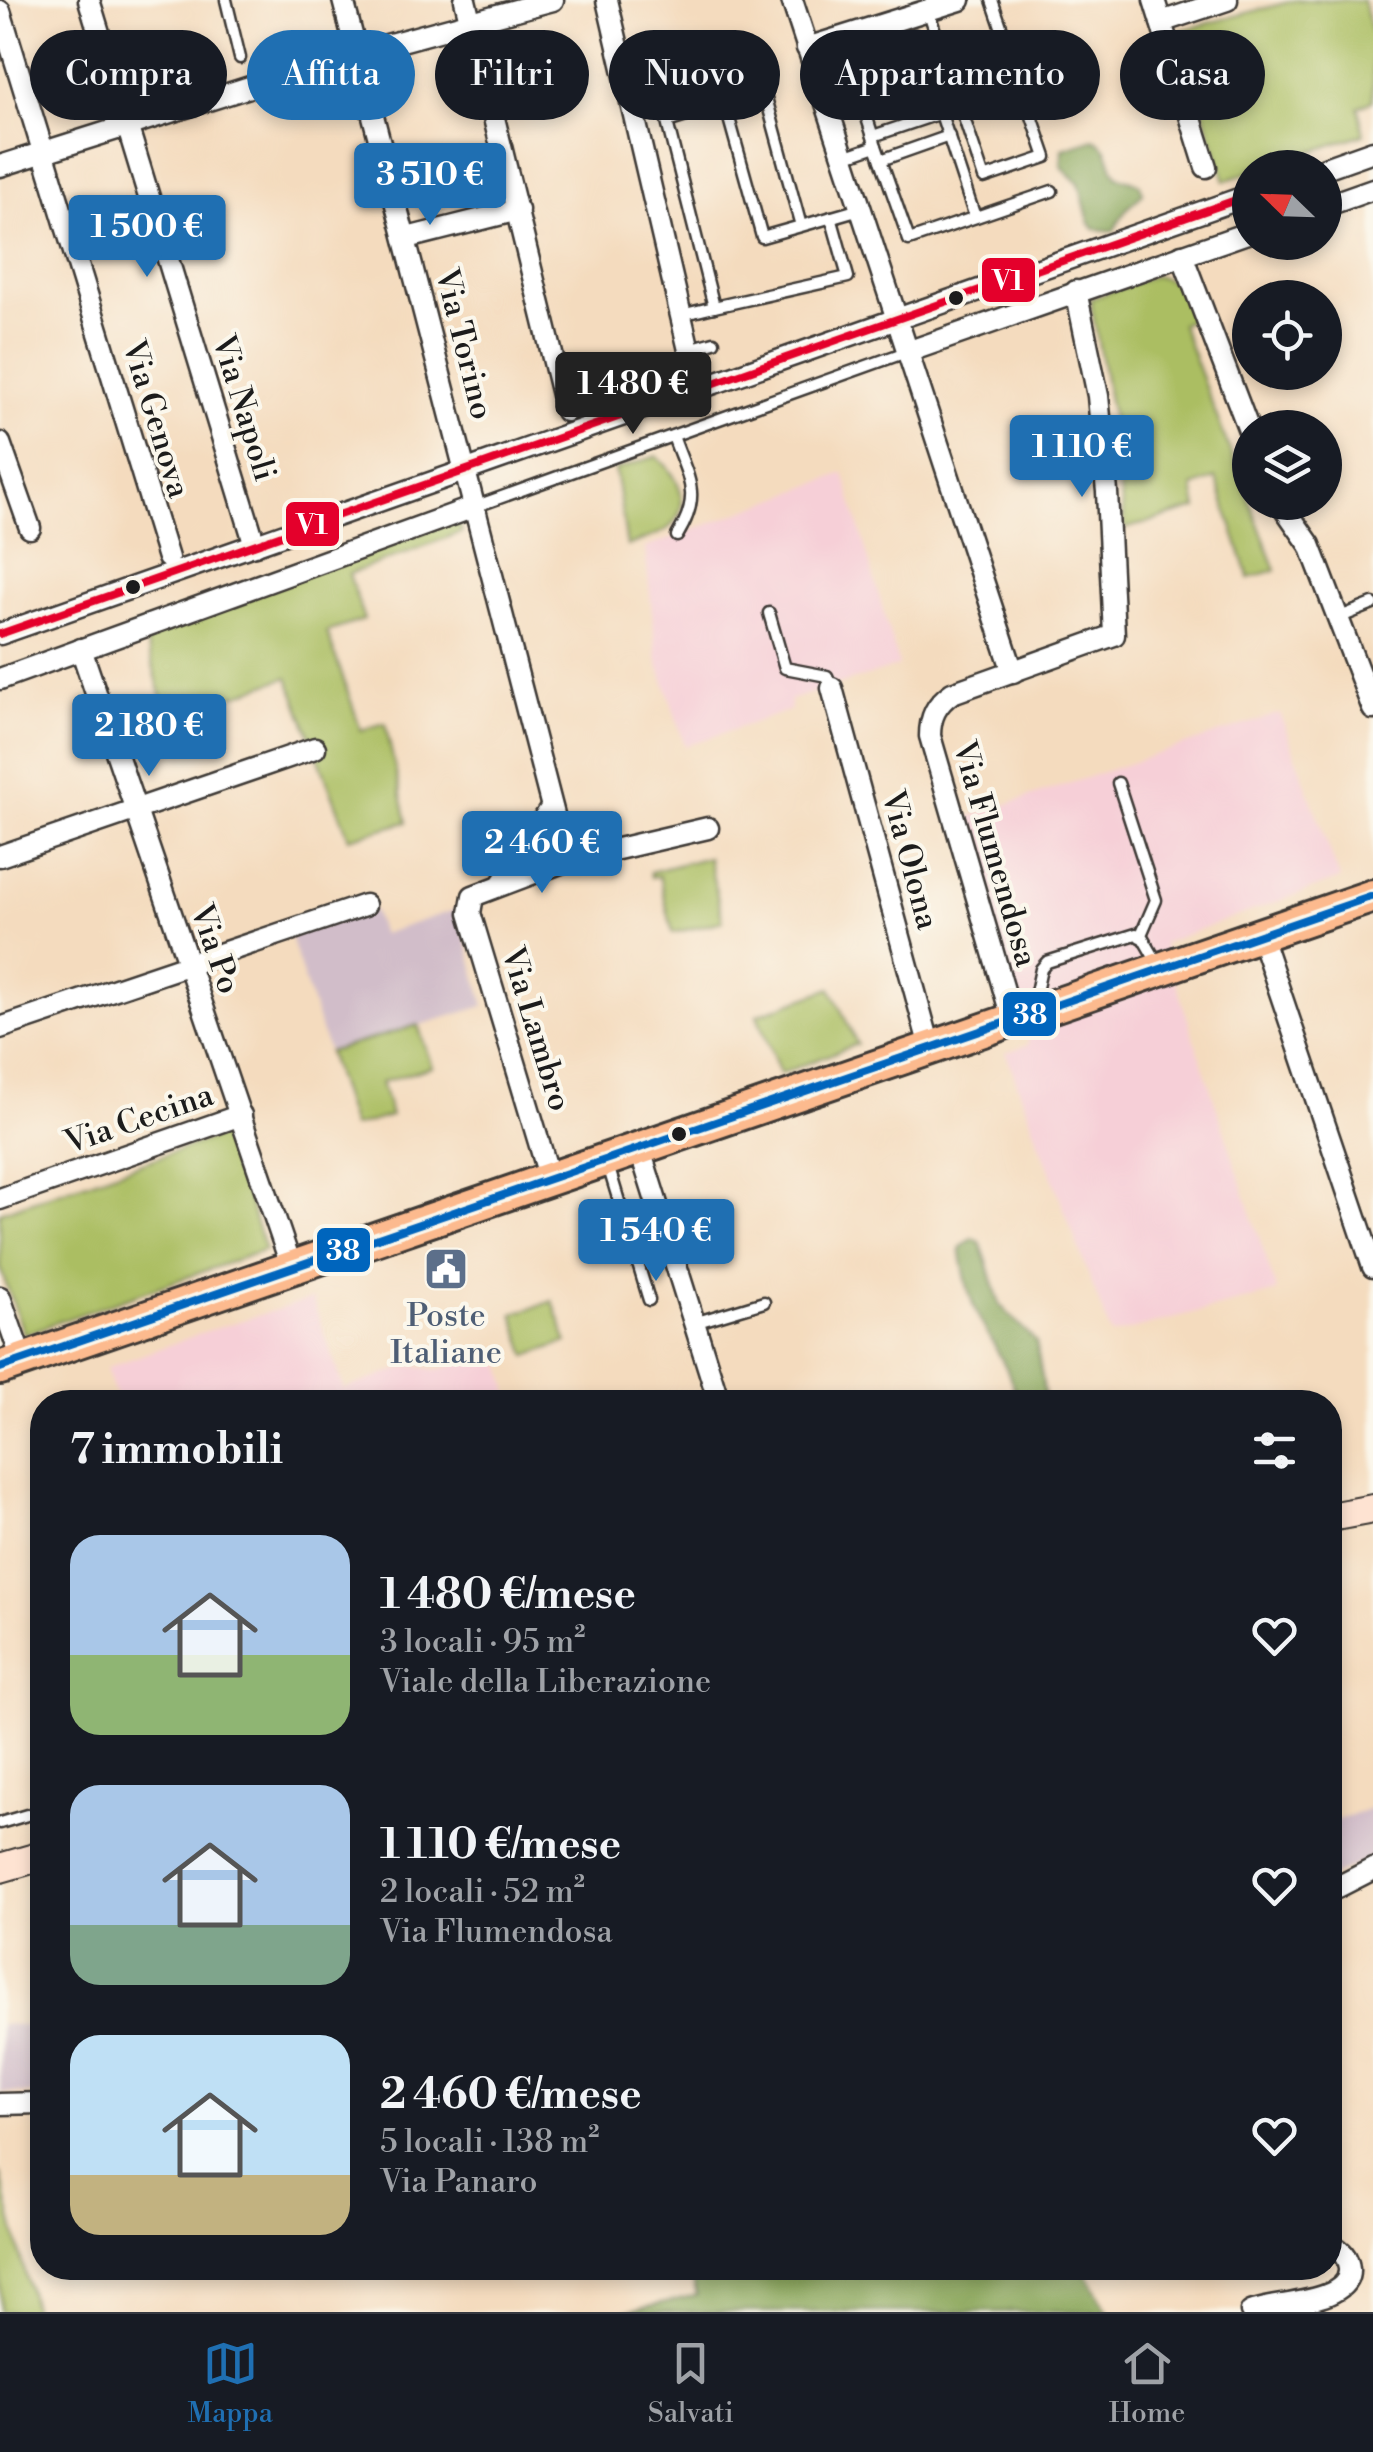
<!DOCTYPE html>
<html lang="it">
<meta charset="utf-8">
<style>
:root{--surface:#171b24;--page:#242831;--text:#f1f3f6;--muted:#9ea1a6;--line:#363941;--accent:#1f6fb2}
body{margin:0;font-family:"Libre Bodoni",serif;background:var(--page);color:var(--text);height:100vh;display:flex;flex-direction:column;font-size:38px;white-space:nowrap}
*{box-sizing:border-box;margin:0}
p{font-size:32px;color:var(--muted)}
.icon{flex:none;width:55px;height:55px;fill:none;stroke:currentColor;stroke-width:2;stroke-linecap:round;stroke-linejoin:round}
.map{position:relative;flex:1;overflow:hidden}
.drawer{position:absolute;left:30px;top:1390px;width:1312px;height:890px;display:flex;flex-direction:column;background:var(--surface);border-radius:40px;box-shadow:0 5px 15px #0003}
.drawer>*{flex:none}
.guide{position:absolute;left:30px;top:30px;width:1315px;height:90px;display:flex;gap:20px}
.needle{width:65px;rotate:293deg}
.buttons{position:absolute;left:1232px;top:150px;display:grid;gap:20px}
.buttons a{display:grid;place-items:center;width:110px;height:110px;border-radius:50%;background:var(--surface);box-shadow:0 5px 15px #0003;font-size:50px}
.price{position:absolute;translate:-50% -85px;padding:0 22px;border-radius:10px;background:var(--accent);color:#fff;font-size:32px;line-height:65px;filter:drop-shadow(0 2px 5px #0008)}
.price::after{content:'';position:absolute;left:50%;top:60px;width:30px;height:22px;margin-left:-15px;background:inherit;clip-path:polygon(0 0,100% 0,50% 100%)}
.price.current{background:#222;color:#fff}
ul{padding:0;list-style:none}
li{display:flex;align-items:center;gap:30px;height:250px;padding:0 40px}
li span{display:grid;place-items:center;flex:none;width:280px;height:200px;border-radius:30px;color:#555}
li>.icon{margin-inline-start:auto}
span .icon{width:120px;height:120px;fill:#fffc;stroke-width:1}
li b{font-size:42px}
h2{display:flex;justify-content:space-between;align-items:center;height:120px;padding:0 40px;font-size:42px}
.pill{padding:0 35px;border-radius:45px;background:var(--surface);box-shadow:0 5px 15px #0003;font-size:35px;line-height:90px}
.pill.current{background:var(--accent);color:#fff}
.tabs{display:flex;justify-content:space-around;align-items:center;height:140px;border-top:2px solid var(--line);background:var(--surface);font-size:28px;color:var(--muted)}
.tabs a{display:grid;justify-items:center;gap:5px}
.tabs .current{color:var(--accent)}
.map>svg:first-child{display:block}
.built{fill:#f6cfd7}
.industrial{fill:#d1bdc9}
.green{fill:#abbe62;stroke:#646d3f;stroke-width:2.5}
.forest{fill:#88a558;stroke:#52603a;stroke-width:2.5}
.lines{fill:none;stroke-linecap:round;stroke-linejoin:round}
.lane-casing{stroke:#3c3934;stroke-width:15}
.street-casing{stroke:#3c3934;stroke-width:25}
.secondary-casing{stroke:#3c3934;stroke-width:32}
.primary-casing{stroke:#3c3934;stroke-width:38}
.lane{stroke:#fff;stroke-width:10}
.street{stroke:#fff;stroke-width:20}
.secondary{stroke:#fee3d2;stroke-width:28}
.primary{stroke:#fcba8e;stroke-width:32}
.bus-1-casing{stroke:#fbf7ec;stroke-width:15}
.bus-2-casing{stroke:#fbf7ec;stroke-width:15}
.bus-1{stroke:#0065bd;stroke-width:8}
.bus-2{stroke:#e4002b;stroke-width:8}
.bus-dot{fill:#1c1c1c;stroke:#fbf7ec;stroke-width:4}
.labels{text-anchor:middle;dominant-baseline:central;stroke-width:8;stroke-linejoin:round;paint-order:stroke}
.street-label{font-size:32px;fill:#1c1c1c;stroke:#fbf7ec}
.service-label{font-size:32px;fill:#4e5e75;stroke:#fbf7ec}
.line-badge{stroke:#fbf7ec;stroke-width:4}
.badge-label{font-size:28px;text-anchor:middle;font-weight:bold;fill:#fff}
</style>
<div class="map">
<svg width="1373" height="2312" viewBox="0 0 1373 2312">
<rect width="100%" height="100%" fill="#fbf7ec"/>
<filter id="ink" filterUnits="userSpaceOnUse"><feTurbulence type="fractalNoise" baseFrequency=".01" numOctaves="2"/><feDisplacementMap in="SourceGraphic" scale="20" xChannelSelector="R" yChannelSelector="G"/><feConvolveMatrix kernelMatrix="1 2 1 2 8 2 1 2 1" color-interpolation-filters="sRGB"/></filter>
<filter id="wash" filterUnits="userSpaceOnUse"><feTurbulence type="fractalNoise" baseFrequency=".0048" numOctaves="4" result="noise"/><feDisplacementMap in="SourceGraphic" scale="40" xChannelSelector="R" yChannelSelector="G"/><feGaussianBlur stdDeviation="2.25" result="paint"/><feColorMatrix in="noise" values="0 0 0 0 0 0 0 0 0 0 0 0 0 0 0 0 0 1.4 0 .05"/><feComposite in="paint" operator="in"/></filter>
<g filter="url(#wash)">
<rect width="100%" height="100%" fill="#f4dbbe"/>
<!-- built -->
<g class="built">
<path d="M844,473L899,666L790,700L791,710L685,746L657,658L645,548Z"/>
<path d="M1280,713L1340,879L1163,943L1277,1292L1111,1335L1006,1053L1029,1044L963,819Z"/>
<path d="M312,1299L344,1389L412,1365L438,1370L498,1349L511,1402H118L106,1368L207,1331Z"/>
</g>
<!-- industrial -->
<g class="industrial">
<path d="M373,909L382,934L457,909L485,1006L328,1052L290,936Z"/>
<path d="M1373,1807V1857L1330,1877V1823Z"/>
<path d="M0,2024L42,2026V2094L0,2093Z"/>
</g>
<!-- green -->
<g class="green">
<path d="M1296,0H1363L1373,39V100L1358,107L1364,134L1265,167L1250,168V172L1225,181L1179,31Z"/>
<path d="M1153,276C1180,277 1186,295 1195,318L1181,324L1276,570L1249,578L1216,478L1193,487L1197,508L1125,529L1111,411L1090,299Z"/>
<path d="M657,456C676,474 694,502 671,526C662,535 639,541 627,546L615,470Z"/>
<path d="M458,519L462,532L349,574L364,620L327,632L361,730L385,723L407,822L349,838L288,677L168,718L143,632Z"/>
<path d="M708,857L723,921L673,933L659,876L651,877L650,872Z"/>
<path d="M831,988L857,1044L780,1074L757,1015Z"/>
<path d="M418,1025L432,1067L381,1082L391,1116L352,1127L328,1052Z"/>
<path d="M226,1134L265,1250L24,1334L0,1268V1212Z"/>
<path d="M553,1301L567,1342L527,1356L513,1314Z"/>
<path d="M0,2172L34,2312H0Z"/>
</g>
<!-- forest -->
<g class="forest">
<path d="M1094,139C1112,148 1107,160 1116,174C1120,180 1133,180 1140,184L1143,194L1127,208L1114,231L1094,229L1089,222L1079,183L1061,166L1063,149Z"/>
<path d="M973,1238L980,1242L986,1259L1000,1305L1036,1342L1046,1402H1017C1012,1372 996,1350 982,1324C969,1301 964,1273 960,1248Z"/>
<path d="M690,2268H1083L1108,2312H621L697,2295Z"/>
</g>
</g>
<g filter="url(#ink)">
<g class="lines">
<defs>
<g id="lane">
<path d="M226,0L240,58"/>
<path d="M928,10L984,178L1046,157L992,0"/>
<path d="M725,104L667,122L714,307L848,277L831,217"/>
<path d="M873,136L941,113"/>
<path d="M876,146L848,59L915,35L975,217"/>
<path d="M844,157L876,146L909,240L1052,191"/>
<path d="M881,160L949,136"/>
<path d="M801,226L762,237L725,104L765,94L801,226L860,209"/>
<path d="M681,315L714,307"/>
<path d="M689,349L714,342"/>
<path d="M673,436C688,479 703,494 677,536"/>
<path d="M474,507L909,351"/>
<path d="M769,613L785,668L827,676L832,688"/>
<path d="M1338,618L1373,604"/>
<path d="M1118,783L1156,900L1140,937"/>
<path d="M1033,1006L1041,969L1047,962L1136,934L1143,938L1158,964"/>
<path d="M607,1162L649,1300"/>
<path d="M694,1323L764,1302"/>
<path d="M0,1823L27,1815"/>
</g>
<g id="street">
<path d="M89,0L255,545"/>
<path d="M343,0L566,861"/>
<path d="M465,0L566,411"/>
<path d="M607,0L692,363"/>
<path d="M792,0L1013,672"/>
<path d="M1154,0L1206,167"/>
<path d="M0,11L168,558"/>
<path d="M1161,22L1227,0"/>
<path d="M807,48L960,0"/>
<path d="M0,166L357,53L553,0"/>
<path d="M1325,168L1373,151"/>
<path d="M1325,206L1373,189"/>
<path d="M407,238L518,210"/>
<path d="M1182,255L1250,433"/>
<path d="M910,351L1250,232"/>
<path d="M0,443L30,528"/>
<path d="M1280,502L1310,545L1373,709"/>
<path d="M0,634L1250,195"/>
<path d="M81,649L292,1268"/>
<path d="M0,679L474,507"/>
<path d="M832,688L930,1047"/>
<path d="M0,856L315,748"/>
<path d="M502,883L551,808"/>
<path d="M1261,936L1373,1267"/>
<path d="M1012,1018L930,736C930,717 936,704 952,693L1114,635L1107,492L1098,396L1076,291"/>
<path d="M0,1028L365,905"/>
<path d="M640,1150L719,1402"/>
<path d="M550,1179L470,913L473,896L566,861L708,828"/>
<path d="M0,1199L241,1115"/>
<path d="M0,1297L22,1360"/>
<path d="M1330,1891L1373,1869"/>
<path d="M0,2104L42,2103"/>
<path d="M1251,2312C1275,2302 1351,2304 1349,2269C1348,2256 1341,2250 1330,2244"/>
</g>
<g id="secondary">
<path d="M1330,1517L1373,1509"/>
<path d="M0,1868L42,1856"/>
</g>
<path id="primary" d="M0,1368L1373,896"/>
</defs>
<!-- lane casing -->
<use href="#lane" class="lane-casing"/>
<!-- street casing -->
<use href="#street" class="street-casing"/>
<!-- secondary casing -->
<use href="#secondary" class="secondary-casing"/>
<!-- primary casing -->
<use href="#primary" class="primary-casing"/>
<!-- lane -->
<use href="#lane" class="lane"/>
<!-- street -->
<use href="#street" class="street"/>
<!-- secondary -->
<use href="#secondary" class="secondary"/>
<!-- primary -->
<use href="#primary" class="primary"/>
<defs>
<path id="bus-1" d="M0,1368L1373,896"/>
<path id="bus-2" d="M0,634L1250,195"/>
</defs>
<!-- bus-1 casing -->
<use href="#bus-1" class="bus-1-casing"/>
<!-- bus-2 casing -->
<use href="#bus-2" class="bus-2-casing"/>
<!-- bus-1 -->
<use href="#bus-1" class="bus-1"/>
<!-- bus-2 -->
<use href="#bus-2" class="bus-2"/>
</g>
</g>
<!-- icons -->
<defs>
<symbol id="civic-square" viewBox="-11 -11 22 22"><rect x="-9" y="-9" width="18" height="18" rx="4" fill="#5c6f8a" stroke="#fbf7ec"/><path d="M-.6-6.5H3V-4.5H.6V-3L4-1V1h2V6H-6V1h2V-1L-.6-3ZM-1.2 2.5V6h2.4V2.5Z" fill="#fff"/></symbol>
</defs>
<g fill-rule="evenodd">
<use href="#civic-square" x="421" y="1244" width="50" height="50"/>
</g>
<!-- markers -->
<g class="bus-dot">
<circle cx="956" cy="298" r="9"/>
<circle cx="133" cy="587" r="9"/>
<circle cx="679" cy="1134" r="9"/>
</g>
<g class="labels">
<!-- street labels -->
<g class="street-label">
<text transform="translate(464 344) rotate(76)">Via Torino</text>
<text transform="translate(244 408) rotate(73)">Via Napoli</text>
<text transform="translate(156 419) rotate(73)">Via Genova</text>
<text transform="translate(995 854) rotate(74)">Via Flumendosa</text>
<text transform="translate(910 860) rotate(75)">Via Olona</text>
<text transform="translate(215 949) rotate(71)">Via Po</text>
<text transform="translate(536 1029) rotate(73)">Via Lambro</text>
<text transform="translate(139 1119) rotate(-19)">Via Cecina</text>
</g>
<!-- service labels -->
<g class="service-label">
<text x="446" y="1316">Poste<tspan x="446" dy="37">Italiane</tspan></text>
</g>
</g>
<g class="line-badge">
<rect x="980" y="256" width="57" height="48" rx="10" fill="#e4002b"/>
<rect x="284" y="500" width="57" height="48" rx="10" fill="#e4002b"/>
<rect x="1001" y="990" width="57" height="48" rx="10" fill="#0065bd"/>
<rect x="315" y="1226" width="57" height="48" rx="10" fill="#0065bd"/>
</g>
<g class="badge-label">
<text x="1008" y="290">V1</text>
<text x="312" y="534">V1</text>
<text x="1030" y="1024">38</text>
<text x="343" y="1260">38</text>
</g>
</svg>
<div class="buttons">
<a><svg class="needle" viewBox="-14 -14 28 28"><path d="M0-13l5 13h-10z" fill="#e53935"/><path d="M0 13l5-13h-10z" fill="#9ea1a6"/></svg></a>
<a><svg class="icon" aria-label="locate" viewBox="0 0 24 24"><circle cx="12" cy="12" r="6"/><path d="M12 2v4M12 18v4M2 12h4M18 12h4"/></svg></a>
<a><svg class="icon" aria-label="layers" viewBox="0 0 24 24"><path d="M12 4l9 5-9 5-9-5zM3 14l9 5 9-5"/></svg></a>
</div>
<b class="price" style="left:430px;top:228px">3 510 €</b>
<b class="price" style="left:147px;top:280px">1 500 €</b>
<b class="price current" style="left:633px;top:437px">1 480 €</b>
<b class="price" style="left:1082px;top:500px">1 110 €</b>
<b class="price" style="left:149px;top:779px">2 180 €</b>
<b class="price" style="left:542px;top:896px">2 460 €</b>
<b class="price" style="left:656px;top:1284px">1 540 €</b>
<div class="guide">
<a class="pill">Compra</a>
<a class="pill current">Affitta</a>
<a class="pill">Filtri</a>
<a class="pill">Nuovo</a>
<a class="pill">Appartamento</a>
<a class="pill">Casa</a>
</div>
<section class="drawer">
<h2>7 immobili<svg class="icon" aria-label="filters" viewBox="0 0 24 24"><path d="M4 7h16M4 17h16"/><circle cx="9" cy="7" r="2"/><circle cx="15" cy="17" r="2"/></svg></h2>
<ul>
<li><span style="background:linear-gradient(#a9c7e8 60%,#8fb573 0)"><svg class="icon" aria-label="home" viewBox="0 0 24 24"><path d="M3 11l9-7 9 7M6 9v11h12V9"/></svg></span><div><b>1 480 €/mese</b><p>3 locali · 95 m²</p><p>Viale della Liberazione</p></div><svg class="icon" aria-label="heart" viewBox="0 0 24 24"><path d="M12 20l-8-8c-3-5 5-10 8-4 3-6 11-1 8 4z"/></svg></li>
<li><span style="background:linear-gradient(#a9c7e8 70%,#7fa58c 0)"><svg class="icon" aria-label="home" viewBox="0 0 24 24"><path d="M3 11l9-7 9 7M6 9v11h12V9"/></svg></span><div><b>1 110 €/mese</b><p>2 locali · 52 m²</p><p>Via Flumendosa</p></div><svg class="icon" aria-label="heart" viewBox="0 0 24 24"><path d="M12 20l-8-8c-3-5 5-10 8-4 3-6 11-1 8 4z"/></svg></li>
<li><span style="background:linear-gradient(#bfe0f5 70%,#c2b280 0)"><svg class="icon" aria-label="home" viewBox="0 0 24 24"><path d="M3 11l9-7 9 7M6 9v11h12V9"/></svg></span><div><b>2 460 €/mese</b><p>5 locali · 138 m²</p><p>Via Panaro</p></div><svg class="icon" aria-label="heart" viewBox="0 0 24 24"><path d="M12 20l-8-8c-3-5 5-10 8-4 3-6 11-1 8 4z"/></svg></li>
</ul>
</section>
</div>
<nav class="tabs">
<a class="current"><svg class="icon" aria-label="map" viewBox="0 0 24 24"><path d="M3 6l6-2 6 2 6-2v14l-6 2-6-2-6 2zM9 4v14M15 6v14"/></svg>Mappa</a>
<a><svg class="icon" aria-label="saved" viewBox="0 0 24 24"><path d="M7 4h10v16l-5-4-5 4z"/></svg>Salvati</a>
<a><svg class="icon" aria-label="home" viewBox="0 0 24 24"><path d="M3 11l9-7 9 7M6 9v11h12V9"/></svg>Home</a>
</nav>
